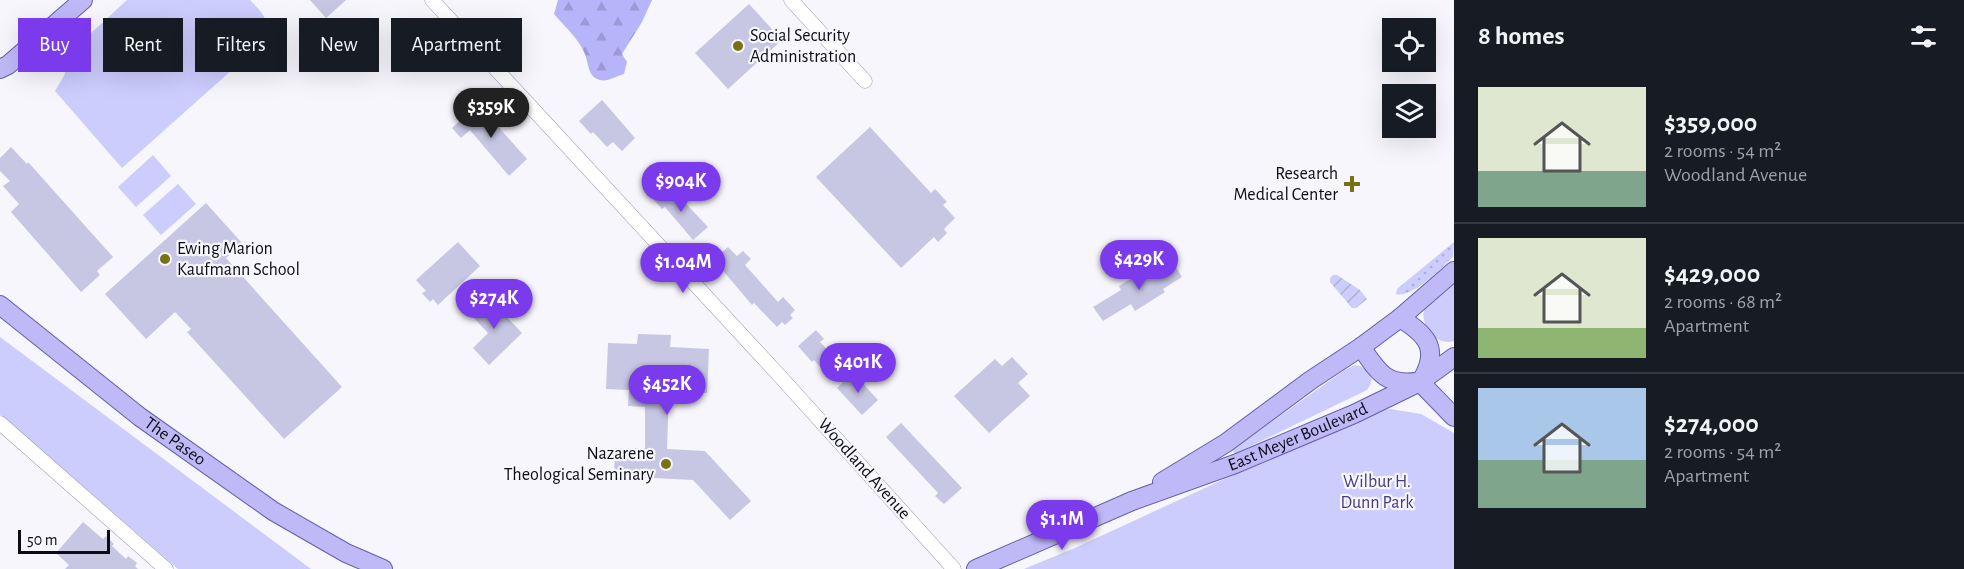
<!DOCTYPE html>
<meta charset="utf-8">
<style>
:root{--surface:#171b24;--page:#20242c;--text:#f1f3f6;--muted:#9ea1a6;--line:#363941;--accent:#7c3aed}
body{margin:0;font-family:"Alegreya Sans",sans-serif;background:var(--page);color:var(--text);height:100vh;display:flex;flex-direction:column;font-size:22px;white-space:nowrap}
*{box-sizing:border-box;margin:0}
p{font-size:20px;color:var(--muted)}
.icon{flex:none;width:33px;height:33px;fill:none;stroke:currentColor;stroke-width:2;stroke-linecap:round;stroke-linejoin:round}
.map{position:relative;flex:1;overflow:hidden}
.drawer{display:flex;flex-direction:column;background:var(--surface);width:510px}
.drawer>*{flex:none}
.top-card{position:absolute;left:18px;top:18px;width:570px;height:54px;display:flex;gap:12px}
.fabs{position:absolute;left:1382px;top:18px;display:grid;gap:12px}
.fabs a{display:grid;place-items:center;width:54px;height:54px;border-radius:0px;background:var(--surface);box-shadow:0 6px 24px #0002;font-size:30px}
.scale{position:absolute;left:18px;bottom:15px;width:92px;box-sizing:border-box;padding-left:6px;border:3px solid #0c0c16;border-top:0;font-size:16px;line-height:21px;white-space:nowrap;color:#0c0c16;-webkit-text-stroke:4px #f6f6fc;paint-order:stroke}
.price{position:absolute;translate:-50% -51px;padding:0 14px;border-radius:21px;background:var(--accent);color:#fff;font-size:20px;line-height:39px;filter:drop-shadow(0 2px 3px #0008)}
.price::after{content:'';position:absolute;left:50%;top:36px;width:18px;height:14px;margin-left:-9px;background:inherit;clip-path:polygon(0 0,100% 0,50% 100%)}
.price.selected{background:#222;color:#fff}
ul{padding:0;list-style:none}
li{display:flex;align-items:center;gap:18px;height:150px;padding:0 24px}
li+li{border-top:2px solid var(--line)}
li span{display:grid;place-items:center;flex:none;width:168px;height:120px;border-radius:0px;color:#555}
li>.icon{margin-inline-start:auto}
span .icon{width:72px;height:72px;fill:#fffc;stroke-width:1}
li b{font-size:26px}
h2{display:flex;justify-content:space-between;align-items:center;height:72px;padding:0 24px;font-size:26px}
.tag{padding:0 21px;border-radius:0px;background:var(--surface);box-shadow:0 6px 24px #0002;font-size:21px;line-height:54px}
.tag.selected{background:var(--accent);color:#fff}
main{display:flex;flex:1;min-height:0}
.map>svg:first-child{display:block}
.grass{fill:url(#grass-dots)}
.forest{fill:url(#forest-firs)}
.park{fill:#ccccfd}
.garden{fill:url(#garden-furrows)}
.building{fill:#c7c7e4}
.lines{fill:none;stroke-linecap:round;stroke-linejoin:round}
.minor-casing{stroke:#9797b2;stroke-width:15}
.major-casing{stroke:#645fa6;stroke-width:20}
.minor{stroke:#fff;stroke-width:14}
.major{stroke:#bfb9f8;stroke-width:18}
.poi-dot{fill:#797215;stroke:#f6f6fc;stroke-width:2}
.labels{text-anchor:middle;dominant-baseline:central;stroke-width:4.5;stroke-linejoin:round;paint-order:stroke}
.poi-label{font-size:18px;fill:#0c0c16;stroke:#f6f6fc;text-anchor:start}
.street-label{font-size:18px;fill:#0c0c16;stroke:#f6f6fc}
.park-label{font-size:18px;fill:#443a89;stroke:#f6f6fc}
</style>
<main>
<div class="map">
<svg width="1454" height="569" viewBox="0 0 1454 569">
<defs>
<pattern id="grass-dots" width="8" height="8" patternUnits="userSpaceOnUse" patternTransform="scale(1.5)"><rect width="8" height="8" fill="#ccccfd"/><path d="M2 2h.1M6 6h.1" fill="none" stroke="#aeaed8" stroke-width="1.8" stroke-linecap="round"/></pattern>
<pattern id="forest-firs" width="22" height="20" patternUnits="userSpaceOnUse" patternTransform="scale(1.5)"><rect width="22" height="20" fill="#b7b5fa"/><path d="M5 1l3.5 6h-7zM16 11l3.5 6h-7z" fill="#9c9ad6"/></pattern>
<pattern id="garden-furrows" width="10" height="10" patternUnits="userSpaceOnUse" patternTransform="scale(1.5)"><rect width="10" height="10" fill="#ccccfd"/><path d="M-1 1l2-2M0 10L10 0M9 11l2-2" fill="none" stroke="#aeaed8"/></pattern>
</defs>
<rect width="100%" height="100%" fill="#f6f6fc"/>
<!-- grass -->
<path class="grass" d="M1454,242L1453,257C1441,268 1412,299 1396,294L1397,289Z"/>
<!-- forest -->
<path class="forest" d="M558,0H652L642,22L622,54L627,62L624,74C617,76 607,82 600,80C587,77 589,62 584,52C578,38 564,26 554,14Z"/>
<!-- park -->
<g class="park">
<path d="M127,0H250C265,16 273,23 261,44L122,168L55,91L65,74L64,58Z"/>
<path d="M153,155L171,176L136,207L118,187Z"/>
<path d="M178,184L196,204L161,235L143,215Z"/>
<path d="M1454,282V341C1436,347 1418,324 1425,307Z"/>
<path d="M0,337L311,569H178L0,414Z"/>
<path d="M1355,365C1369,367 1377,378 1367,390L1234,454L1233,449L1345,370Z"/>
<path d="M1390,409L1421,414L1454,433V569H1024L1075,548L1367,413Z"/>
</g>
<!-- garden -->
<path class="garden" d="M1333,275H1337L1360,290L1367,299L1356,308H1352L1330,282V278Z"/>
<!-- building -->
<g class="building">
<path d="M310,0H346L326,18Z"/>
<path d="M749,4L782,40L728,89L695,53Z"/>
<path d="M602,100L635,138L622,151L613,142L607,147L593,132L591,134L579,121Z"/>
<path d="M478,104L527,159L509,176L470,130L461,138L452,128Z"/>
<path d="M870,127L931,193L935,189L947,202L943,205L955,218L944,229L947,233L938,242L934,237L901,268L816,177Z"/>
<path d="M11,147L27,164L28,162L113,257L97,271L100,275L81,292L11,212L19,204L3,186L10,181L0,171V158Z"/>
<path d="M669,186L708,227L693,240L665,207L662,209L654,200Z"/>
<path d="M206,203L242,243L226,258L342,387L284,439L187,332L191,329L175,312L146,339L105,294Z"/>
<path d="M458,242L480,266L438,305L433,299L430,302L422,293L426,291L416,280Z"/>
<path d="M728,247L737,256L743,251L751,259L745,265L778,302L783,297L795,310L790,315L793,318L785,325L782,322L777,327L754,303L752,305L714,260Z"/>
<path d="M1171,259L1182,277L1163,289L1165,292L1135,311L1131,304L1103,321L1093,307L1121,290L1119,286L1135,276L1138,280Z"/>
<path d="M492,295L504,308L501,311L522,333L489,365L473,348L488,333L471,315Z"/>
<path d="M816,330L824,339L820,342L835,358L823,370L814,360L812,362L798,346Z"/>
<path d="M638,334L671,335L670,347L709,349L707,393L669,392L667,449L705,451L751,501L730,520L693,480L614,476L615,448H645V407L628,406L629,390L606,389L608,343L637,344Z"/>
<path d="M1012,357L1028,374L1018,383L1030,396L989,433L954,396L995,359L1002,366Z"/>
<path d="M853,373L878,400L862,415L837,388Z"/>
<path d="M901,423L962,488L944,504L935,496L938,493L886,437Z"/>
<path d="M83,522L103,539L106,536L114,544L112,546L126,559L128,556L137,563L135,566L138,569H65L69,565L56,553Z"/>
</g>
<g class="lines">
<defs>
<g id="minor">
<path d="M432,0L777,373L954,569"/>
<path d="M791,0L865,81"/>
<path d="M0,423L166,569"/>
</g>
<g id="major">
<path d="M0,69L8,65L83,0"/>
<path id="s1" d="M0,305L140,417L273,511L346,553L383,569"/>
<path d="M1400,318C1428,335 1440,350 1421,381"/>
<path d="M1361,347C1377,370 1385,386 1416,382"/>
<path d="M1420,382L1454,417"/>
<path d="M1162,482L1226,443L1311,380L1361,347L1400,318L1454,271"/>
<path id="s2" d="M976,569L1132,501L1235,464L1354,414L1420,382L1454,357"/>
</g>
</defs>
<!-- minor casing -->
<use href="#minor" class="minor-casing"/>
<!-- major casing -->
<use href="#major" class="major-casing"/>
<!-- minor -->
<use href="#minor" class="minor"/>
<!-- major -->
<use href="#major" class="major"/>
</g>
<!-- markers -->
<g class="poi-dot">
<circle cx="738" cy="46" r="6"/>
<path d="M1349 175h6v6h6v6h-6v6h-6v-6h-6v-6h6z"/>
<circle cx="165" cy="259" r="6"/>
<circle cx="666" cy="464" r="6"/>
</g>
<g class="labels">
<!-- poi labels -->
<g class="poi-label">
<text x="750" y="36">Social Security<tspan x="750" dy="21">Administration</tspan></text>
<text x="1338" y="174" text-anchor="end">Research<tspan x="1338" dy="21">Medical Center</tspan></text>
<text x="177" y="249">Ewing Marion<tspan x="177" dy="21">Kaufmann School</tspan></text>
<text x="654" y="454" text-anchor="end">Nazarene<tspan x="654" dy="21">Theological Seminary</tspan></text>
</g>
<!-- street labels -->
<g class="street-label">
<text stroke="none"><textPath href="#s2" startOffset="348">East Meyer Boulevard</textPath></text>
<text stroke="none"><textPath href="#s1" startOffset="222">The Paseo</textPath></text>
<text transform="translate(864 469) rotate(48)">Woodland Avenue</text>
</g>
<!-- park labels -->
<g class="park-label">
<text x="1377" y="482">Wilbur H.<tspan x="1377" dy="21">Dunn Park</tspan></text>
</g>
</g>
</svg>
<div class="fabs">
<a><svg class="icon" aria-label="locate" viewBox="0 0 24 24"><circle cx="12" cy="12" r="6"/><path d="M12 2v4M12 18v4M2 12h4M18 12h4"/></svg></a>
<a><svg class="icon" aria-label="layers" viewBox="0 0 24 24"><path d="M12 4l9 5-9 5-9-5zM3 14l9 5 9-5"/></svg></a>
</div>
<div class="scale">50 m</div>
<b class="price selected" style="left:491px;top:139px">$359K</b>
<b class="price" style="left:681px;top:213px">$904K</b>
<b class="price" style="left:1139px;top:291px">$429K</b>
<b class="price" style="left:683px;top:294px">$1.04M</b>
<b class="price" style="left:494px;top:330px">$274K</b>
<b class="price" style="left:858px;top:394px">$401K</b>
<b class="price" style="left:667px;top:416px">$452K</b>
<b class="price" style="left:1062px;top:551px">$1.1M</b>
<div class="top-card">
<a class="tag selected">Buy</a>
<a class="tag">Rent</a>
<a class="tag">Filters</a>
<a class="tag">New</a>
<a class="tag">Apartment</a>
</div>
</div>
<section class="drawer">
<h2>8 homes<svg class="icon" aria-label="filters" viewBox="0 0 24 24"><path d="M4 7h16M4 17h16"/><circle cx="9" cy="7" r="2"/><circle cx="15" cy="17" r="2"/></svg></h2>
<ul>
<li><span style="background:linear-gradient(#dfe7d0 70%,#7fa58c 0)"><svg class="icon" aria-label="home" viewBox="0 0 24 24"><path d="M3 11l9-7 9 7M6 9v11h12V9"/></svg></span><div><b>$359,000</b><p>2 rooms · 54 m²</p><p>Woodland Avenue</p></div></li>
<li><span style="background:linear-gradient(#dfe7d0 75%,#8fb573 0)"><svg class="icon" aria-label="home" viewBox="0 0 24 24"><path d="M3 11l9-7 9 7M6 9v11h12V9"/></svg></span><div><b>$429,000</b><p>2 rooms · 68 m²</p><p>Apartment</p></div></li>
<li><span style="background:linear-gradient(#a9c7e8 60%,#7fa58c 0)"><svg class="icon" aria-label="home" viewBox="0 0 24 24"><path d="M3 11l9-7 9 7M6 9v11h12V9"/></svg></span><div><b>$274,000</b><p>2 rooms · 54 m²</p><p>Apartment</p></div></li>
</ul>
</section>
</main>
